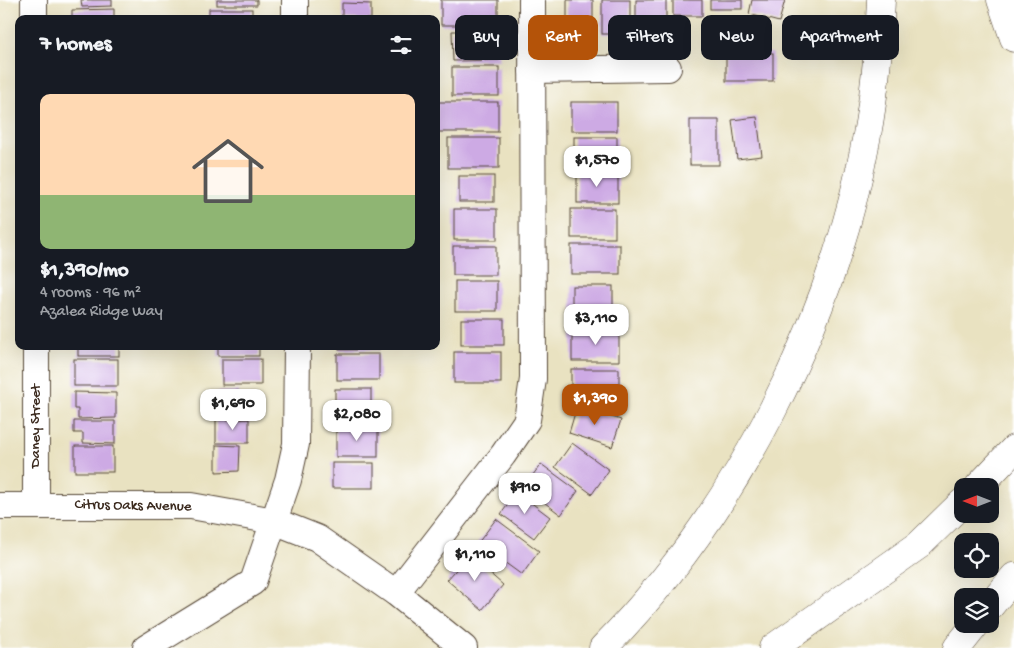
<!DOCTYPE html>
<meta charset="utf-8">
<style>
:root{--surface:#171b24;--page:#20242c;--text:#f1f3f6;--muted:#9ea1a6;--line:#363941;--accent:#b45309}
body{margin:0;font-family:"Gochi Hand",sans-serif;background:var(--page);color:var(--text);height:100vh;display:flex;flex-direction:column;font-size:19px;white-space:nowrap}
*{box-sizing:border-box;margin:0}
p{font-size:16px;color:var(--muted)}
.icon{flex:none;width:28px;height:28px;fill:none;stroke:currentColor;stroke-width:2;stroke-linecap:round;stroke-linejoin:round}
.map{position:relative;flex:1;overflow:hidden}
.sheet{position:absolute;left:15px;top:15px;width:425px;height:335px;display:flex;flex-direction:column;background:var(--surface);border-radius:10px;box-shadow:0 5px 20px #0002}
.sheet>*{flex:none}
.top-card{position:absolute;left:455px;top:15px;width:475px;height:45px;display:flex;gap:10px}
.needle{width:32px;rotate:270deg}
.controls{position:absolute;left:954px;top:478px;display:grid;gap:10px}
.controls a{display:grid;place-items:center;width:45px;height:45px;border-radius:10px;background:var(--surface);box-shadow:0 5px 20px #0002;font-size:25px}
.price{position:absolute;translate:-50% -42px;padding:0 11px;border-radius:10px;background:#fff;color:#222;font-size:16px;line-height:32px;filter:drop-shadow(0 1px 2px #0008)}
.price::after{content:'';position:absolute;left:50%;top:30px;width:15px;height:11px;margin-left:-8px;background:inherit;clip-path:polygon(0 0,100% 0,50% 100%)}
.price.on{background:var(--accent);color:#fff}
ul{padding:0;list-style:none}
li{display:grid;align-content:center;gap:10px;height:265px;padding:0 25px}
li+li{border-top:1px solid var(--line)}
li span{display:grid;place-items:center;height:155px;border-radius:10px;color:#555}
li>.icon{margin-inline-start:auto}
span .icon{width:90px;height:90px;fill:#fffc;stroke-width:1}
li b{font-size:21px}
h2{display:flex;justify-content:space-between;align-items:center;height:60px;padding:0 25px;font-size:21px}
.chip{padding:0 18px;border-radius:10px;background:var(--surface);box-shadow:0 5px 20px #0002;font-size:18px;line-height:45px}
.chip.on{background:var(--accent);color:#fff}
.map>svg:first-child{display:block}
.building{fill:#cdaae4}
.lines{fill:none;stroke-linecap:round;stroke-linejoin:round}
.minor-casing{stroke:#554636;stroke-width:28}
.major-casing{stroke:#554636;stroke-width:29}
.highway-casing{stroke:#554636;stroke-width:29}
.minor{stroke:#fff;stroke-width:26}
.major{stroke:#fff;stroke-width:28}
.highway{stroke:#fff;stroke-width:28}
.labels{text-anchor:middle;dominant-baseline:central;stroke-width:5;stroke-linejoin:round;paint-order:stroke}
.street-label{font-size:15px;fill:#3b2a1e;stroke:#fff}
</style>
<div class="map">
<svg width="1014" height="648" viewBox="0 0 1014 648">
<rect width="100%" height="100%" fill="#fff"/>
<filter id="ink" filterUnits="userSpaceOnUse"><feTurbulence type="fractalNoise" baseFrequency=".02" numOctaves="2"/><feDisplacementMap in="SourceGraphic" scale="10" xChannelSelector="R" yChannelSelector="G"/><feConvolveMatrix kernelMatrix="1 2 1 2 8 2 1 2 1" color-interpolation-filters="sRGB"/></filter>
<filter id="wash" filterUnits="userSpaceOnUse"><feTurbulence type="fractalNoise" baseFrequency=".0096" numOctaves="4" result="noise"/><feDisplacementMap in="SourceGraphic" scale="20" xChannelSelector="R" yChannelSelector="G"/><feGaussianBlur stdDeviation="1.12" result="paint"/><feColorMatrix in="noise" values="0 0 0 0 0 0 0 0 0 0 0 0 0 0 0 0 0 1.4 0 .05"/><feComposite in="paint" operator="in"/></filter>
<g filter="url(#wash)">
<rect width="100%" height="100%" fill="#e9e2c1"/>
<g id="blocks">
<!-- building -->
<g class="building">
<path d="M81,0H112V6L82,7Z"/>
<rect x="217" y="0" width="40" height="5"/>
<rect x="441" y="0" width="57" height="25"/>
<rect x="567" y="0" width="26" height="31"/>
<rect x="602" y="0" width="28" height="34"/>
<rect x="636" y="0" width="30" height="19"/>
<rect x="673" y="0" width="29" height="16"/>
<rect x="710" y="0" width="32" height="9"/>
<path d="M752,0H785L779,22L749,14Z"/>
<path d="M342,3L371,4V19H342Z"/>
<path d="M114,9V19H72V10Z"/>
<rect x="209" y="9" width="43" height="10"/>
<path d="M452,31H499V60L453,61Z"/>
<rect x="726" y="53" width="47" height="28"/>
<rect x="452" y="67" width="47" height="29"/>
<rect x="437" y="102" width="61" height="30"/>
<rect x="571" y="102" width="46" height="29"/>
<path d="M757,117L762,156L737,159L732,120Z"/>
<rect x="690" y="120" width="29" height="45"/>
<rect x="574" y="137" width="43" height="30"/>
<rect x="448" y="138" width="51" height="30"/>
<rect x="577" y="174" width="41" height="29"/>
<rect x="459" y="176" width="35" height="26"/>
<rect x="454" y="209" width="43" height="31"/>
<rect x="571" y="209" width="44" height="29"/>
<rect x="571" y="245" width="49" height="29"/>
<rect x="453" y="246" width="43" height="29"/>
<rect x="455" y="281" width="42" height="30"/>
<rect x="572" y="286" width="41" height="26"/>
<rect x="461" y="319" width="43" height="26"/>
<rect x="572" y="332" width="47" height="29"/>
<rect x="78" y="346" width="41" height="10"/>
<rect x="218" y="346" width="41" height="10"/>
<rect x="339" y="346" width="40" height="4"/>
<rect x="454" y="352" width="47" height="31"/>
<rect x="337" y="354" width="42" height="26"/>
<rect x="74" y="359" width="44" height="27"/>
<rect x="222" y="359" width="39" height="26"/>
<rect x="571" y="369" width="48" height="28"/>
<rect x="335" y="389" width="36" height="33"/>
<path d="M239,391V419H216L215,392Z"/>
<path d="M74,392L116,393V418L78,419V409H74Z"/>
<path d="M577,406L621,420L612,447L569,433Z"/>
<path d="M249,419V443H216V420Z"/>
<path d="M74,421H115V444L83,443V433H74Z"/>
<rect x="336" y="428" width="42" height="29"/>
<path d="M572,443L609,470L592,494L555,467Z"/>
<path d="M216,445L240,446L239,471L216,472Z"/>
<rect x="75" y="446" width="38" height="26"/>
<rect x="332" y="463" width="42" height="25"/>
<path d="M541,464L578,491L561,515L524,487Z"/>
<path d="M517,492L550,517L534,538L501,514Z"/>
<path d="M496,519L539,551L522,575L478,543Z"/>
<path d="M469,555L503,585L482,610L447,580Z"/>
</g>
</g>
</g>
<g filter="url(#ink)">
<use href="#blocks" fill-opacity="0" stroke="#554636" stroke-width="1"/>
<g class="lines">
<defs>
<g id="minor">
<path d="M34,0V19"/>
<path d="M295,0V19"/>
<path d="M532,70L668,68"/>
<path d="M36,346V506"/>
<path d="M0,506H191L274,521L317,538L396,593L464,648"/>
<path d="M396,593L503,455L527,420L533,379L532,0"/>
<path d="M146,648L253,582L288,480L296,444L297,346"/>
</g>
<g id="major">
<path d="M990,606L1014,577"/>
<path d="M957,648L976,624"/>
</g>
<g id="highway">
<path d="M1001,0L1014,38"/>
<path d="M979,486L1014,449"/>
<path d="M603,648C736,513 833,322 867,135C875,91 879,45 881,0"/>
<path d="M773,648L919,545L962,503"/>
</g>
</defs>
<!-- minor casing -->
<use href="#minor" class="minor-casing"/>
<!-- major casing -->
<use href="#major" class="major-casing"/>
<!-- highway casing -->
<use href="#highway" class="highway-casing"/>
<!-- minor -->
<use href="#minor" class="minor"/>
<!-- major -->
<use href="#major" class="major"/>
<!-- highway -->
<use href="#highway" class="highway"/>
</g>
</g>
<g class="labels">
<!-- street labels -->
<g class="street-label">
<text transform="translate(36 426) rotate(-90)">Daney Street</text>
<text transform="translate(133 506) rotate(1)">Citrus Oaks Avenue</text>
</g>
</g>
</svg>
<div class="controls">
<a><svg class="needle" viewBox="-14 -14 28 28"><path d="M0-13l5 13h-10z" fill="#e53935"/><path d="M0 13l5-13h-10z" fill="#9ea1a6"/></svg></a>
<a><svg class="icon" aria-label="locate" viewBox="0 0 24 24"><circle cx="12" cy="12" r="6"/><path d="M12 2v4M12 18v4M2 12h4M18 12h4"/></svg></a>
<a><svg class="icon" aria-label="layers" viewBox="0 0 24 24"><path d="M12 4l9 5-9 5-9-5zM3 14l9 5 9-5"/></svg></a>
</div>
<b class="price" style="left:597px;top:188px">$1,570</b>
<b class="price" style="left:596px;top:346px">$3,110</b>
<b class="price on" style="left:595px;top:426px">$1,390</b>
<b class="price" style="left:233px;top:431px">$1,690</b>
<b class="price" style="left:357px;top:442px">$2,080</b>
<b class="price" style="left:525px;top:515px">$910</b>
<b class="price" style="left:475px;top:582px">$1,110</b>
<div class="top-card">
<a class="chip">Buy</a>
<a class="chip on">Rent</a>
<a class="chip">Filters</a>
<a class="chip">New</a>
<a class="chip">Apartment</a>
</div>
<section class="sheet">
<h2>7 homes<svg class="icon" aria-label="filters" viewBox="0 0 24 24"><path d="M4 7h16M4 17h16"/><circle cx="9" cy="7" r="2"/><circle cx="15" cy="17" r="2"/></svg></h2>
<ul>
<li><span style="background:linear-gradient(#ffd9b3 65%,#8fb573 0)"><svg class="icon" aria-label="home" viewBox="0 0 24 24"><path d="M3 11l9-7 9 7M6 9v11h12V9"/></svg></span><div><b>$1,390/mo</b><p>4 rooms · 96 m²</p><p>Azalea Ridge Way</p></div></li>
</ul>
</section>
</div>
